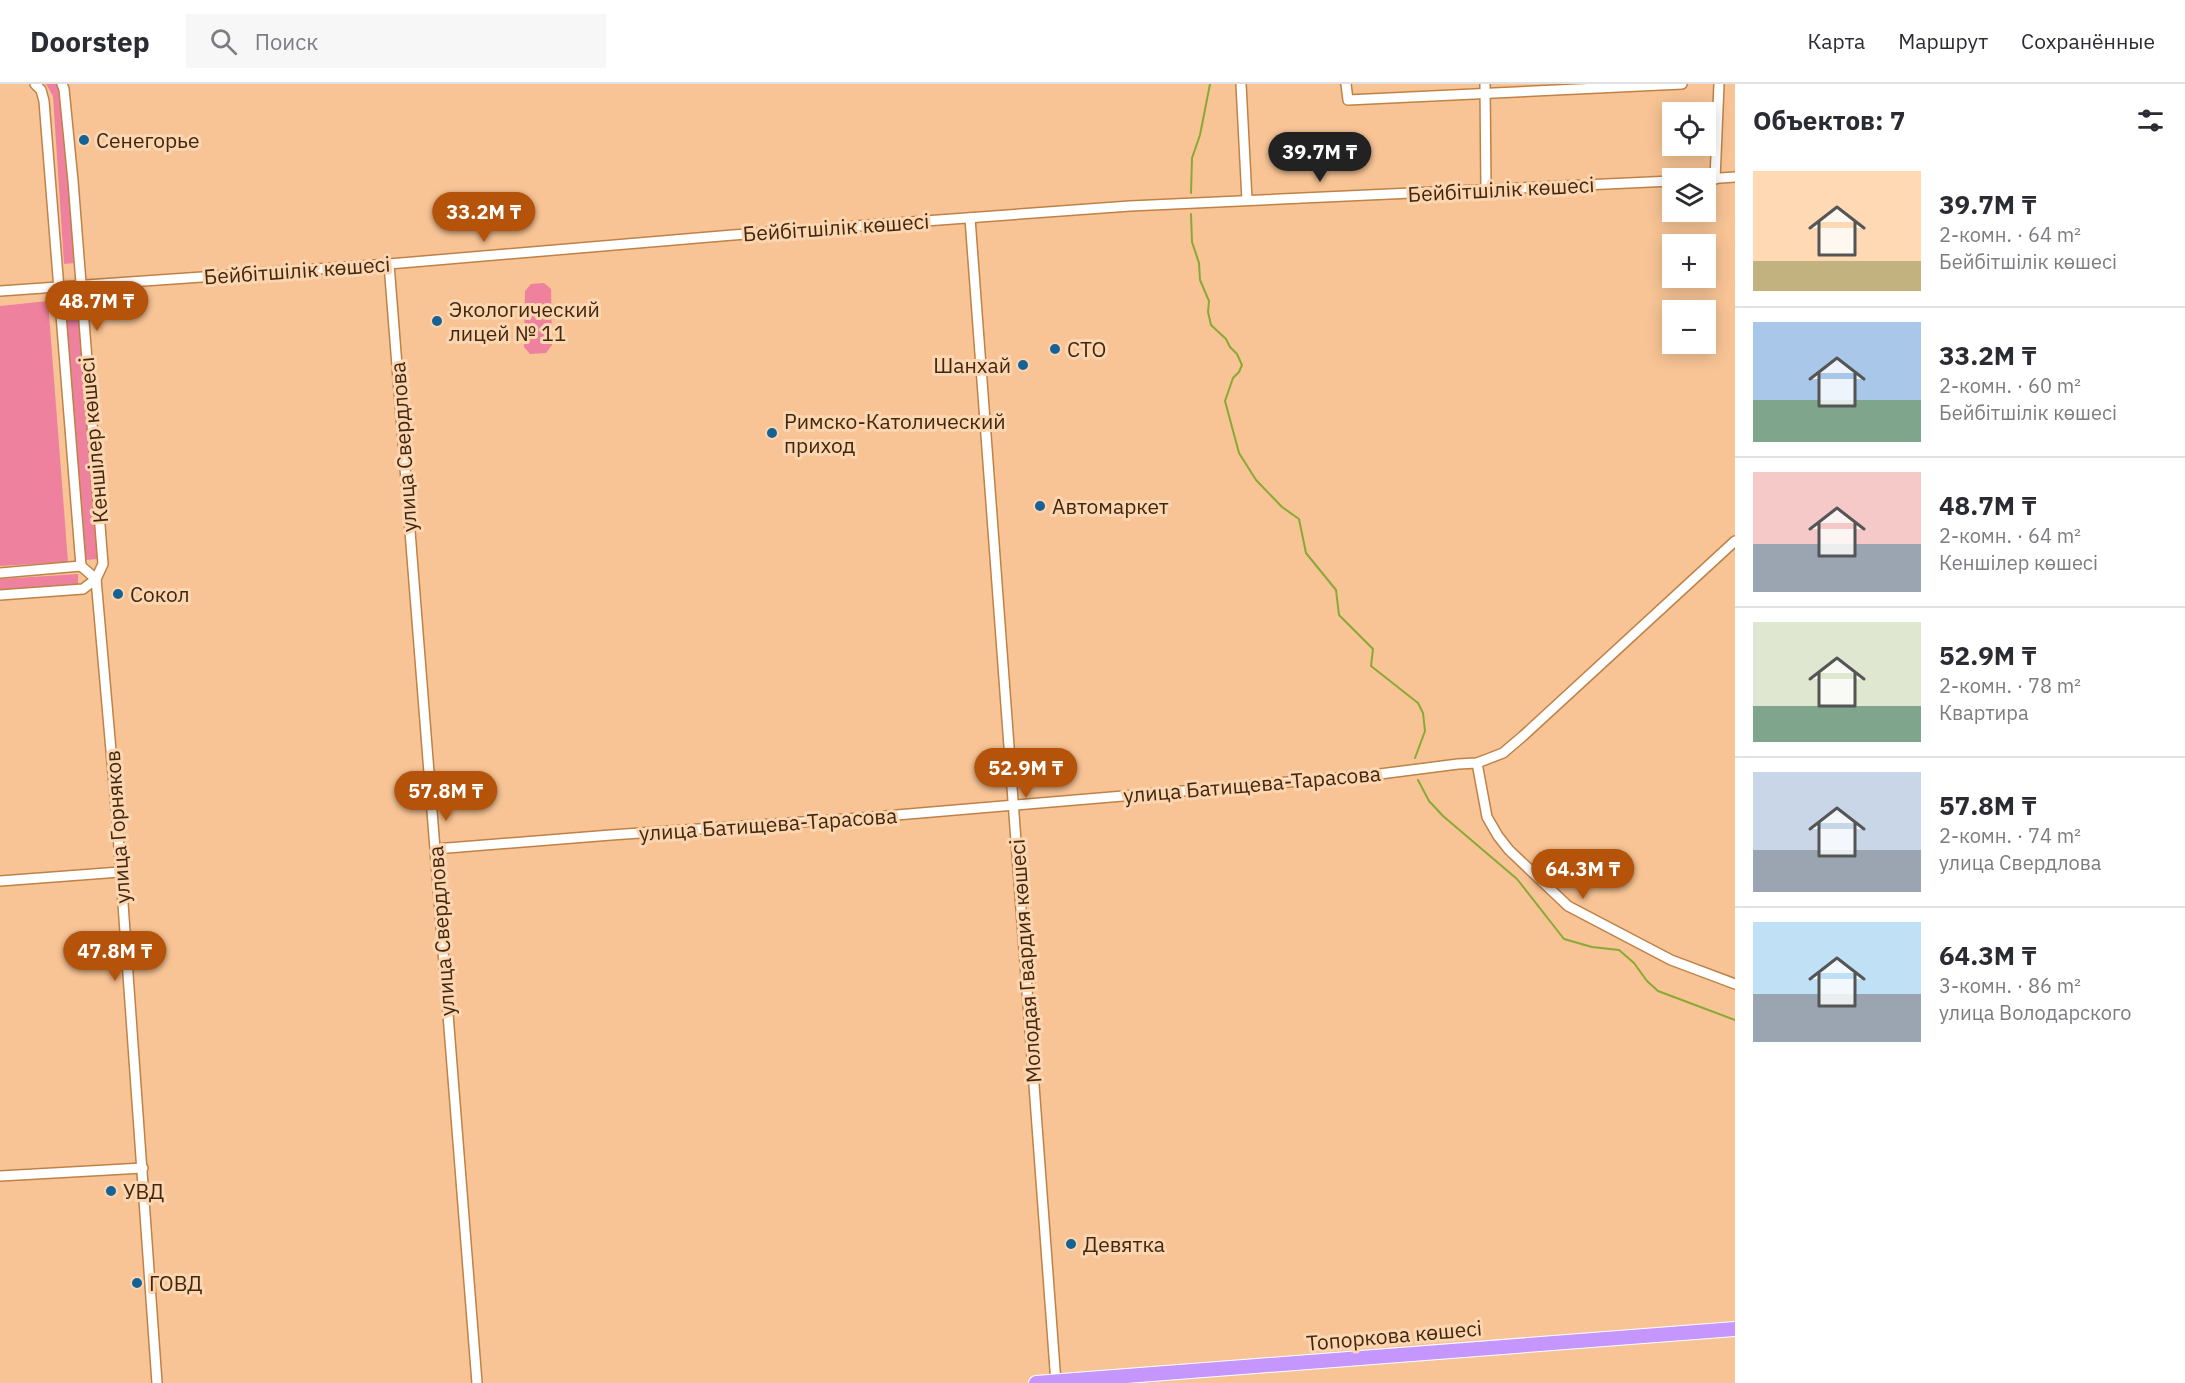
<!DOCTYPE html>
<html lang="ru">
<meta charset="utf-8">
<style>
:root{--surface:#fff;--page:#f7f7f7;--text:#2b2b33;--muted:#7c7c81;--line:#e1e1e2;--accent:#b45309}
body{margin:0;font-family:"IBM Plex Sans",sans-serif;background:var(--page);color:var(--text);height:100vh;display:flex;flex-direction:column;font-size:22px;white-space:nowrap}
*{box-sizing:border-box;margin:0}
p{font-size:20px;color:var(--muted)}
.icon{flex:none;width:33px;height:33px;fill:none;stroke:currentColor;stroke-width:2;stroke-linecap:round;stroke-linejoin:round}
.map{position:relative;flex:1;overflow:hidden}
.details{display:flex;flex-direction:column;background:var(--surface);width:450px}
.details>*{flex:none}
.controls{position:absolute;left:1662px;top:18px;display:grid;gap:12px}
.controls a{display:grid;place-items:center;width:54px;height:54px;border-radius:0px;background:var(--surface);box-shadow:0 3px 15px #0003;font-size:30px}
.price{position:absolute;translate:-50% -51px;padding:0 14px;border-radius:21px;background:var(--accent);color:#fff;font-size:20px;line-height:39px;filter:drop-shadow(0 2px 3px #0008)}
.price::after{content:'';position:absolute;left:50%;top:36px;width:18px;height:14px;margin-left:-9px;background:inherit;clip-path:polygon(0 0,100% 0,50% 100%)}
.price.active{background:#222;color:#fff}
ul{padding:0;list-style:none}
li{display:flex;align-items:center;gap:18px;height:150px;padding:0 18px}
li+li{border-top:2px solid var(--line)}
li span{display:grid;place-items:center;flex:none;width:168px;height:120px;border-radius:0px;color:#555}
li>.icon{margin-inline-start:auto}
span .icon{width:72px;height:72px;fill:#fffc;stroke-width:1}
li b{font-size:26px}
h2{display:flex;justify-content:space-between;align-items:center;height:72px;padding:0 18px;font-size:26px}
header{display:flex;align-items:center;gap:36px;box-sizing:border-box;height:84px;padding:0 30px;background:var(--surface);border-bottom:2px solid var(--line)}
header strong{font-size:28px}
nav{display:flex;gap:33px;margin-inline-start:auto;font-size:21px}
.search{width:420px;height:54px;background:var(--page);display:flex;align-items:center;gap:15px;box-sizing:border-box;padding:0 21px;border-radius:0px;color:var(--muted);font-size:22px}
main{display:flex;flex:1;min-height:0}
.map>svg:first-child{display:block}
.green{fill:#ee819e}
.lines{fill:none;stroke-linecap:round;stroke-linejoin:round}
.stream{stroke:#88a935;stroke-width:2}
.minor-casing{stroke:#bf8246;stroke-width:12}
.highway-casing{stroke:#fff;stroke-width:16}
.minor{stroke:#fff;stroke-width:9}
.highway{stroke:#c596fe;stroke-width:14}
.poi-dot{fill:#176295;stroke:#fcd5b1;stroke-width:2}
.labels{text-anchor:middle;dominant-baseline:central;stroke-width:6;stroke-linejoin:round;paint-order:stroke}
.poi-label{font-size:21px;fill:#40270e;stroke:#fcd5b1;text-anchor:start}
.street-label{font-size:21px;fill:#40270e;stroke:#fcd5b1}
</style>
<header>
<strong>Doorstep</strong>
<div class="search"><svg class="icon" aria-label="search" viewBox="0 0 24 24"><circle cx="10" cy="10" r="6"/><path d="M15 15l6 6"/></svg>Поиск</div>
<nav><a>Карта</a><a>Маршрут</a><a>Сохранённые</a></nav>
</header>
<main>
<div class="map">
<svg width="1735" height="1299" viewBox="0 0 1735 1299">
<rect width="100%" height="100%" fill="#f8c495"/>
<!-- green -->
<g class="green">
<path d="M46,0H57L62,10L74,179L64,180L53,12Z"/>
<path d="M544,199L551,205L552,261L546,269L530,270L524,263L525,207L531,200Z"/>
<path d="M48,217L68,478L0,482V222Z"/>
<path d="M78,221L98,475L85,476L65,222Z"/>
<path d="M78,490V501L0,506V495Z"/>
</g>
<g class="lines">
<!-- stream -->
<g class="stream">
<path d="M1191,109L1192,74L1200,51L1210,0"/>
<path d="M1191,130L1192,158L1199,179L1200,196L1209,217L1208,228L1211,241L1226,255L1230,263L1237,270L1242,281L1239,288L1233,294L1225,317L1239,369L1256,396L1282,423L1299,435L1306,469L1336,506L1339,531L1373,565L1371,582L1418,619L1423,629L1425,647L1415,674"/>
<path d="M1418,696L1429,717L1443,732L1517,795L1564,855L1592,863L1619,866L1634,879L1647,897L1658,907L1735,936"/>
</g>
<defs>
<g id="minor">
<path d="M35,0L41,6L44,17L81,482"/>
<path d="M1241,0L1247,116"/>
<path d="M1346,0L1348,16L1682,0"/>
<path d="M1485,0L1486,106"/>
<path d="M1706,95L1735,93"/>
<path d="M1715,95L1719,0"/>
<path d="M970,134L1056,1299"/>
<path d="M389,180L477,1299"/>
<path d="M0,207L389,180L733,151L1130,122L1672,97"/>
<path d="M81,482L96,495L117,735L157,1299"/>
<path d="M0,489L81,482"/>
<path d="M0,511L83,505L96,495L103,480L73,97L64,5L62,0"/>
<path d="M1477,679L1487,733L1498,752L1509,766L1568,822L1671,876L1735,900"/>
<path d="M435,765L611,751L861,734L1372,691L1458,680L1477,679L1503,669L1523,652L1735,457"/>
<path d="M0,797L120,788"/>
<path d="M0,1092L143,1084"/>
</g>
<path id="highway" d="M1036,1299L1735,1245"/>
</defs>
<!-- minor casing -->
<use href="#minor" class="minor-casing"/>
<!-- highway casing -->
<use href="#highway" class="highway-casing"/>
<!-- minor -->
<use href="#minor" class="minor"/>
<!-- highway -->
<use href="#highway" class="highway"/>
</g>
<!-- markers -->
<g class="poi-dot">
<circle cx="84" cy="56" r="6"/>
<circle cx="437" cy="237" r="6"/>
<circle cx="1055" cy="265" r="6"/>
<circle cx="1023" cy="281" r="6"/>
<circle cx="772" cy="349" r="6"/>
<circle cx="1040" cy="422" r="6"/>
<circle cx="118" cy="510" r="6"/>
<circle cx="111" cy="1107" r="6"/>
<circle cx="1071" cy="1160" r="6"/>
<circle cx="137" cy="1199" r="6"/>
</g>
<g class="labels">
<!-- poi labels -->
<g class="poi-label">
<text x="96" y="56">Сенегорье</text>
<text x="449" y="225">Экологический<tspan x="449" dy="24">лицей № 11</tspan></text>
<text x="1067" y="265">СТО</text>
<text x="1011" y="281" text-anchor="end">Шанхай</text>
<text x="784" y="337">Римско-Католический<tspan x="784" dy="24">приход</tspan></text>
<text x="1052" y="422">Автомаркет</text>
<text x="130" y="510">Сокол</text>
<text x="123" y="1107">УВД</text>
<text x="1083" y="1160">Девятка</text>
<text x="149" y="1199">ГОВД</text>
</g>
<!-- street labels -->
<g class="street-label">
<text transform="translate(1501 105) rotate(-3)">Бейбітшілік көшесі</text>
<text transform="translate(836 143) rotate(-4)">Бейбітшілік көшесі</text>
<text transform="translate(297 186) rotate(-4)">Бейбітшілік көшесі</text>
<text transform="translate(93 356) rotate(-95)">Кеншілер көшесі</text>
<text transform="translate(403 363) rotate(-94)">улица Свердлова</text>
<text transform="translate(1252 700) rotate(-5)">улица Батищева-Тарасова</text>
<text transform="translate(768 740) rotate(-4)">улица Батищева-Тарасова</text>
<text transform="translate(117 743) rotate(-94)">улица Горняков</text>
<text transform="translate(441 847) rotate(-94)">улица Свердлова</text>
<text transform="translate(1025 877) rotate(-94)">Молодая Гвардия көшесі</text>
<text transform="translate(1394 1251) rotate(-5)">Топоркова көшесі</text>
</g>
</g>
</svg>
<div class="controls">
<a><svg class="icon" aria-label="locate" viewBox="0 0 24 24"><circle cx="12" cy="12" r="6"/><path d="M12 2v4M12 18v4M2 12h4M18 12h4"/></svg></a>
<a><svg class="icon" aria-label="layers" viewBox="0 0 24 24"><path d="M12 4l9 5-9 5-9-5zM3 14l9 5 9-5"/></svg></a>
<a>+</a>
<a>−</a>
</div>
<b class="price active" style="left:1320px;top:99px">39.7M ₸</b>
<b class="price" style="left:484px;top:159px">33.2M ₸</b>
<b class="price" style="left:97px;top:248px">48.7M ₸</b>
<b class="price" style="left:1026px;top:715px">52.9M ₸</b>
<b class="price" style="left:446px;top:738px">57.8M ₸</b>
<b class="price" style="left:1583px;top:816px">64.3M ₸</b>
<b class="price" style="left:115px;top:898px">47.8M ₸</b>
</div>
<section class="details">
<h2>Объектов: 7<svg class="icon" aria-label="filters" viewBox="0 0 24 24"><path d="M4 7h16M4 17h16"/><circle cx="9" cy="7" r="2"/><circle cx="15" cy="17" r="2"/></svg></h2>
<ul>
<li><span style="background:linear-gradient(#ffd9b3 75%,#c2b280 0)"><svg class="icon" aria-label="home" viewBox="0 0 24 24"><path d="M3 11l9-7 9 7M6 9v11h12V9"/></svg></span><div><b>39.7M ₸</b><p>2-комн. · 64 m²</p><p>Бейбітшілік көшесі</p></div></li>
<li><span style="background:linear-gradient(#a9c7e8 65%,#7fa58c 0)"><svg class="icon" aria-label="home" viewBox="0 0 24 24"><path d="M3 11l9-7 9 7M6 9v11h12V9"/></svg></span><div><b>33.2M ₸</b><p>2-комн. · 60 m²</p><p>Бейбітшілік көшесі</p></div></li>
<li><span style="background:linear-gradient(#f6c9c9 60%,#9aa5b1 0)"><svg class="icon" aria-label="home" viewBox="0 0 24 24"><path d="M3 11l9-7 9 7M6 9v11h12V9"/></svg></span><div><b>48.7M ₸</b><p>2-комн. · 64 m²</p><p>Кеншілер көшесі</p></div></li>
<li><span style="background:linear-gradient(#dfe7d0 70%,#7fa58c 0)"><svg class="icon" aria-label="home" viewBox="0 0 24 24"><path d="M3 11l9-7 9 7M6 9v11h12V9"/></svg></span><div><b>52.9M ₸</b><p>2-комн. · 78 m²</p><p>Квартира</p></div></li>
<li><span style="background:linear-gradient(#c9d6e8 65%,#9aa5b1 0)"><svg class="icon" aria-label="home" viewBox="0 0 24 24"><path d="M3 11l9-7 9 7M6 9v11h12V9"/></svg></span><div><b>57.8M ₸</b><p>2-комн. · 74 m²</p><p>улица Свердлова</p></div></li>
<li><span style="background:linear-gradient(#bfe0f5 60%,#9aa5b1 0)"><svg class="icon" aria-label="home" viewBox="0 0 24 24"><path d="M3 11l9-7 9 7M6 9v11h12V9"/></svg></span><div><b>64.3M ₸</b><p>3-комн. · 86 m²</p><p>улица Володарского</p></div></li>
</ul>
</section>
</main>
